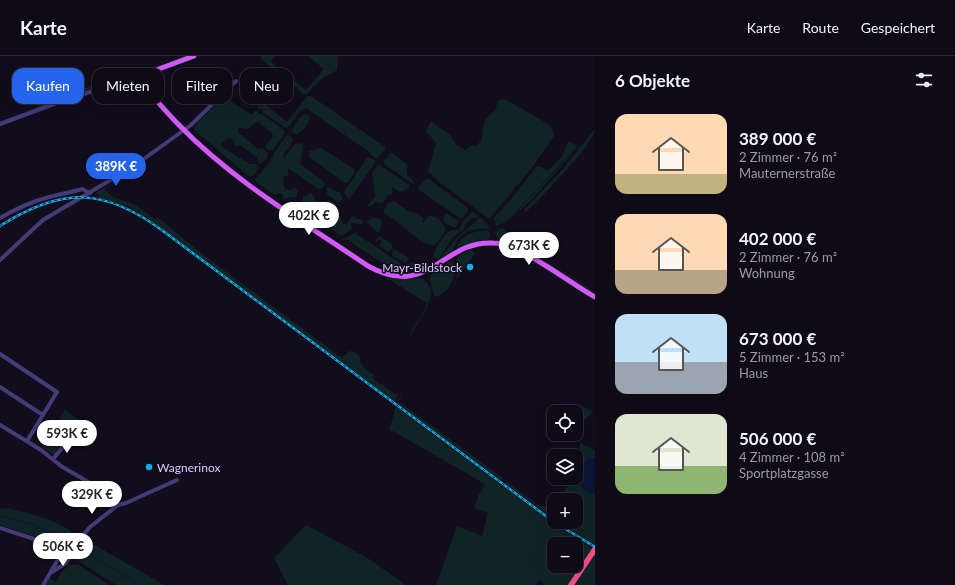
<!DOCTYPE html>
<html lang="de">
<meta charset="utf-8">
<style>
:root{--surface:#0e0a16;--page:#17131f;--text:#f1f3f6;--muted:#9b9aa1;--line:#2e2b35;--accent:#2563eb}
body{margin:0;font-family:Lato,sans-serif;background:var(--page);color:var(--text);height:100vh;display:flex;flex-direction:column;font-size:15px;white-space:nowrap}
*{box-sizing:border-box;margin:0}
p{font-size:13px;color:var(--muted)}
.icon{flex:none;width:22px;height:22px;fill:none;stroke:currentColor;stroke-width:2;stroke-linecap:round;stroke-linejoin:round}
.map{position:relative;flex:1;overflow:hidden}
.side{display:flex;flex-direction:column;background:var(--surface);width:360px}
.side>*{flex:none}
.guide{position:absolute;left:12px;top:12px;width:380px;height:36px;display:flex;gap:8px}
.buttons{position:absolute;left:547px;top:349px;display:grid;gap:8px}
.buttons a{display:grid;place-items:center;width:36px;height:36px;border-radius:8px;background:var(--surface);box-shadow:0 4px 16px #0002,0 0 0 1px var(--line);font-size:20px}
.price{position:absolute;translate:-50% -34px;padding:0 9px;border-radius:14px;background:#fff;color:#222;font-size:13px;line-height:26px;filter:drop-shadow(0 1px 2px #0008)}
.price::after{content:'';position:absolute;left:50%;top:24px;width:12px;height:9px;margin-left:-6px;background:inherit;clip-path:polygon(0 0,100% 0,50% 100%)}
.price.selected{background:var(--accent);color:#fff}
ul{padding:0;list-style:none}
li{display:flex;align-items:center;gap:12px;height:100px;padding:0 20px}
li span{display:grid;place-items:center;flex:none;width:112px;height:80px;border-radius:12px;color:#555}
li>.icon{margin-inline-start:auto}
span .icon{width:48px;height:48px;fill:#fffc;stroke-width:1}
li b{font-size:17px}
h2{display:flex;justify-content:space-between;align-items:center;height:48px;padding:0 20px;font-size:17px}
.pill{padding:0 14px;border-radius:12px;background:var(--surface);box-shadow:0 4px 16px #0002,0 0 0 1px var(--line);font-size:14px;line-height:36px}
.pill.selected{background:var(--accent);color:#fff}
header{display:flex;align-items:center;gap:24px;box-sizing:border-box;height:56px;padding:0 20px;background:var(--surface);border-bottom:1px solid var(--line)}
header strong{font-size:19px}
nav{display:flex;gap:22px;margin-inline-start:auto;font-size:14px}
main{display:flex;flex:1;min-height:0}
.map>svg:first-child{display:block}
.green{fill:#102426;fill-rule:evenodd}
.water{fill:#0c1537}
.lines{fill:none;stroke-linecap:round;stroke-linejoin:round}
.stream{stroke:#0c1537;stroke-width:1}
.minor{stroke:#463b79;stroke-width:4}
.major{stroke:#d15af4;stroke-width:5}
.highway{stroke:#f34f86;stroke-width:5.5}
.rail-casing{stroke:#0fb0e4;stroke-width:2.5}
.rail{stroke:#120d1d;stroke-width:1;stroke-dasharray:3;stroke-linecap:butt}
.poi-dot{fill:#0fb0e4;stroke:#120d1d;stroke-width:1.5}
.labels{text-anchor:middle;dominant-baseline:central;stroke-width:3;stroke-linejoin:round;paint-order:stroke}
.poi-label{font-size:12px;fill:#d8ccfc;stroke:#120d1d;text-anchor:end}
</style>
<header>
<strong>Karte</strong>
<nav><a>Karte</a><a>Route</a><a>Gespeichert</a></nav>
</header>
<main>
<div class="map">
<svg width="595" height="529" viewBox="0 0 595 529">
<rect width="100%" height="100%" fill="#120d1d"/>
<!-- green -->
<g class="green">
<path d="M185,0H188L0,66L37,51L38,47L36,45L69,34L72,36L118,22L130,15H145Z"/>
<path d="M275,0L271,5L272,7L306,34L324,13L308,0H338L337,14L320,24L307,38L305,39L261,3V0Z"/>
<path d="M231,36L233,37L229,44L252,59L256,54L259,58H262L284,74L285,77L273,94L270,95L266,92V89L273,80L272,77L258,66L254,67L249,73L239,72L238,75L239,77L258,93L262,92L268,97L267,103L260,108L257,105V101L240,89L236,90L231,82L226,83L221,88L222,91L250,108H255L259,110V112L254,119L250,121L194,74L198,66L227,38Z"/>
<path d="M307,40H311L385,91V94L377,103L370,98L368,94L365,93L306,52L300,55L289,71L286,72L263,57L262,53L259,54L257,52L262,46L287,66Z"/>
<path d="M502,43H505L548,68L553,74L554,80L531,113L490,162H488L438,125L428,115L436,87L426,75L431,65L450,79L456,89L465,94L471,90H477C489,76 475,68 496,54L497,46Z"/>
<path d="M306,58L310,61C308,68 304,76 296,78L292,76C293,69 300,60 306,58Z"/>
<path d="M595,73C595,87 539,144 526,156L524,154L562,114Z"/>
<path d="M287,79L293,82C293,90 283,95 283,103L295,88L300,87L303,90L300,108L323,125L325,129L320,134L288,112V120H284L283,128L285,133L290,134L294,132L298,135L296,142L290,141L284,144L282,138L278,137L275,139L256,126L255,123L270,106L274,97Z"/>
<path d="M568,85L577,89L576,92L506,166L496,170L494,162L512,142L536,111L539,110L548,115L563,99Z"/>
<path d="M582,87L533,142L505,168Z"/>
<path d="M321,92L354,113L355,116L348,126L345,127L309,101V95Z"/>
<path d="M390,97H393L407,109V118L413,125V128L385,109L384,105Z"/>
<path d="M368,101L375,104V107L349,143L344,137L346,133Z"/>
<path d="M378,109H380L409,129V132L400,136L392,131V138L388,139L382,148L376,146L369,151L368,149L375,140L372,117Z"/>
<path d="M426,123H429L468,152V156L462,162H460L419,134L418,132Z"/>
<path d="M329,131L340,137L343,144L337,146L332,141L327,139L326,133Z"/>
<path d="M104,132L111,140L135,149L155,163L157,161L201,197L339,300L343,301L349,295C364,297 357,302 363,310C365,314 370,316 373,318L374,324L396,338L399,336L395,346L145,160L128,150L97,141L100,138L95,137Z"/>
<path d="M310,137L313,138L316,147L323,152L325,150L328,144L336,148V151L324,168L321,169C318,166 310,160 308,157L295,153L296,150L302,148L303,141Z"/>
<path d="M394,145L408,155L418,158L423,162L422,165L424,167L429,159L439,163L445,172V176L435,189C418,190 401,164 384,158V154L389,146Z"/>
<path d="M472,156L479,160L478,162H473L467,167L463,174L453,181L439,203L433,201C434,195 445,175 452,174C454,174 456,174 459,174L463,165Z"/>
<path d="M446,157L459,166L456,172L446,168L443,162Z"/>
<path d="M337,158L341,161L343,168H348L345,172L352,160L357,163L363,164L362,168L351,167L352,173L343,179H339L326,169Z"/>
<path d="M481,161L490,172L471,174L462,179L457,184L453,195L439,204L457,181Z"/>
<path d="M371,162H378L382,166L379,176H377L367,166Z"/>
<path d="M502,172L522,189L543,204L595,236V237L521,192L497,183L495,176Z"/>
<path d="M488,175L490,177L489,183L471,187L458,194L457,189C464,177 475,175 488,175Z"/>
<path d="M355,177L403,209H407C412,206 415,205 420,209V212C393,219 367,197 347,183L343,185L342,183Z"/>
<path d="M379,180L392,188V192L390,195H386L379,189L382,185L379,183L376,186V184Z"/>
<path d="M394,193L407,201L409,203L406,207L392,200V197Z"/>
<path d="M471,193L475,198L455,225L457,220V201Z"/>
<path d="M452,203C458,216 451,238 434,241L430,223L431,219Z"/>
<path d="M382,219L397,223L421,222C447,237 414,267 409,284C411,269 424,261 427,247Z"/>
<path d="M405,330L399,346L503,422L501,424L397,347Z"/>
<path d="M581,350L593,356L583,365L576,361Z"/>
<path d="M396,351L559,472L593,493L569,529H544L542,525H538L534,529H436L457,470L482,480L488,457L474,453L478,440L485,428L393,375H389ZM554,488H576V510H554Z"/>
<path d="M65,354L82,366L54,399L42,391Z"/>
<path d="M580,387L595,394V402H591L585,406L578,425L590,437L595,438V489L558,466H576V444H554V463L505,427L507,426L540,450C553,452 567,432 573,422H576Z"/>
<path d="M3,452C19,454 73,467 77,483L68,499L58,491L38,481L0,469V453Z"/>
<path d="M306,469L366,501L406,529H288L274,502Z"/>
<path d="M86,484L164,529H116L74,502L69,506L80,485Z"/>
<path d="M595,497V529H574Z"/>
<path d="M68,509H79L109,529H45L49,522L56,526L61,517Z"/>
</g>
<!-- water -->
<path class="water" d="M591,402H595V438L582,432L578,425L587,403Z"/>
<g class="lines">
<!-- stream -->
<g class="stream">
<path d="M0,460L29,467L74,488"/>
<path d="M77,490L139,529"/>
</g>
<!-- minor -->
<g class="minor">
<path d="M0,68L62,45L140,20"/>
<path d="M0,162C14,154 30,146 46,142C58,138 70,137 82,133L90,137"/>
<path d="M0,204L43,164L134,110L191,69L236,25"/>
<path d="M0,298L57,336L27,385"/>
<path d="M0,331L43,359"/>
<path d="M0,369L41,394L61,410L110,439L117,446L118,449"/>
<path d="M53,403L70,383"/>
<path d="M118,449L126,447L177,424"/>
<path d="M0,472L37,484L59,495V502L43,529"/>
<path d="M52,516L66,507L79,484L90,471L118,449"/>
</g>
<!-- major -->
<path class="major" d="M194,0L140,20C149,38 164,53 178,68C233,125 303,166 368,210C429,244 442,184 493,187C521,188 568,226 595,241"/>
<!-- highway -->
<path class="highway" d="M571,529L595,493"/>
<defs>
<g id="rail">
<path d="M0,170C62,131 104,131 163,175L554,466"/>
<path d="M554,466L595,491"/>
</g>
</defs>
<!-- rail casing -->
<use href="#rail" class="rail-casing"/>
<!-- rail -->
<use href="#rail" class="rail"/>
</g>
<!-- markers -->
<g class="poi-dot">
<circle cx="470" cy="211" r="4"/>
<circle cx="149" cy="411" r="4"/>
</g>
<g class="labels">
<!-- poi labels -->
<g class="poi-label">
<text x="462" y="211">Mayr-Bildstock</text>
<text x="157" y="411" text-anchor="start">Wagnerinox</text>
</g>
</g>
</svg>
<div class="buttons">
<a><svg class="icon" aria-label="locate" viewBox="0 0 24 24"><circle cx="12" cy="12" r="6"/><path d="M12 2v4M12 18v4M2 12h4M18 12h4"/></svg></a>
<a><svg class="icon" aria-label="layers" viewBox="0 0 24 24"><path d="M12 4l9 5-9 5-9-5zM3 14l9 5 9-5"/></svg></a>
<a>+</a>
<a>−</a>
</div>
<b class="price selected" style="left:116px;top:131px">389K €</b>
<b class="price" style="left:309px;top:180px">402K €</b>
<b class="price" style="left:529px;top:210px">673K €</b>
<b class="price" style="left:67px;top:398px">593K €</b>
<b class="price" style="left:92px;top:459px">329K €</b>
<b class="price" style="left:63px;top:511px">506K €</b>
<div class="guide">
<a class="pill selected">Kaufen</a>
<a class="pill">Mieten</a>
<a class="pill">Filter</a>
<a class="pill">Neu</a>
</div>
</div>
<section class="side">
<h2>6 Objekte<svg class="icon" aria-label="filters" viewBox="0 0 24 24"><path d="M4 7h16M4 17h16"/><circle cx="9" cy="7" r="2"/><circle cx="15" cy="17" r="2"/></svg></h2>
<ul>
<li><span style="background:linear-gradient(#ffd9b3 75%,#c2b280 0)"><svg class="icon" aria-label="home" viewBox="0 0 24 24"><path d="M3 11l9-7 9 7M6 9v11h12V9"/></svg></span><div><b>389 000 €</b><p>2 Zimmer · 76 m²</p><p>Mauternerstraße</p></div></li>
<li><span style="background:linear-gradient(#ffd9b3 70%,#b9a48a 0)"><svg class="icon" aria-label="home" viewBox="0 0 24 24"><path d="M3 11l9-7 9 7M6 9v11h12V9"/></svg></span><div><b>402 000 €</b><p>2 Zimmer · 76 m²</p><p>Wohnung</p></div></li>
<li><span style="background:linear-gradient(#bfe0f5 60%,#9aa5b1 0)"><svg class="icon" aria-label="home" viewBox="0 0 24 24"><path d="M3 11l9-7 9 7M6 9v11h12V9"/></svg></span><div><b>673 000 €</b><p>5 Zimmer · 153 m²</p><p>Haus</p></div></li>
<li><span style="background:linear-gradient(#dfe7d0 65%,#8fb573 0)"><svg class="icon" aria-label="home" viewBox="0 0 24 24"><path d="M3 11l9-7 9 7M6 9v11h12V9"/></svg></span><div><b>506 000 €</b><p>4 Zimmer · 108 m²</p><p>Sportplatzgasse</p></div></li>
</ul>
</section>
</main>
